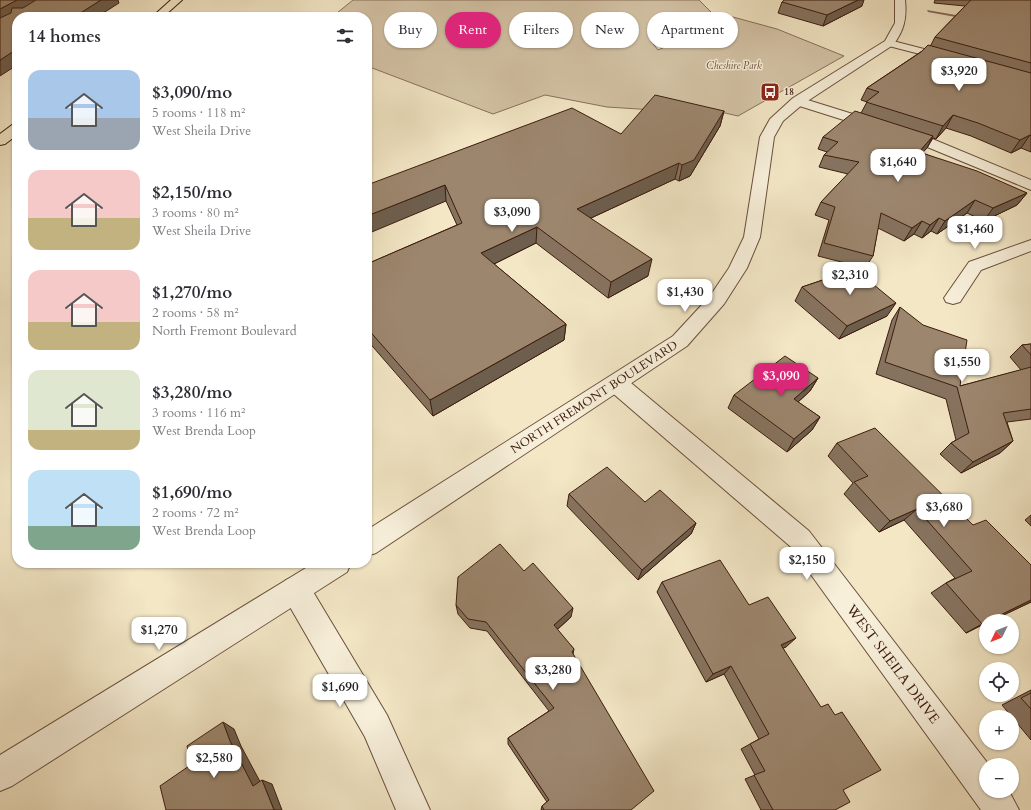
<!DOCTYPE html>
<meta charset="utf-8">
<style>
:root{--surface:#fff;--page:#f7f7f7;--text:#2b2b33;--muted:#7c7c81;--accent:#db2777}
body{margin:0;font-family:Cardo,serif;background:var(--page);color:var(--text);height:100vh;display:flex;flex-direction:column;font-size:15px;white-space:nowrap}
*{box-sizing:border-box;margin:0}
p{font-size:13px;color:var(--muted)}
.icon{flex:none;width:22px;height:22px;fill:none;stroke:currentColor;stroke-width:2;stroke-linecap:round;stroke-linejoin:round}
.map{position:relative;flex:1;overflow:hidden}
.drawer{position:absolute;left:12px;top:12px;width:360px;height:556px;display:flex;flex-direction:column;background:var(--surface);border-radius:16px;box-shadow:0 1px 3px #0004}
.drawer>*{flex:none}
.guide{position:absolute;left:384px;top:12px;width:380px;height:36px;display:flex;gap:8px}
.needle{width:26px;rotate:227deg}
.fabs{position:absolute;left:979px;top:614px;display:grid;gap:8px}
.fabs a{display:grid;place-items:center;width:40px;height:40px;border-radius:50%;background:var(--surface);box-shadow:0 1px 3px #0004;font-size:20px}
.price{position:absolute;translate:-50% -34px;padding:0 9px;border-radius:8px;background:#fff;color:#222;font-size:13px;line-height:26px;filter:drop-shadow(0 1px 2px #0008)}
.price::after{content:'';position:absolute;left:50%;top:24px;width:12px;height:9px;margin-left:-6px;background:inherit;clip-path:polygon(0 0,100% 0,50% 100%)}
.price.active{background:var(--accent);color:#fff}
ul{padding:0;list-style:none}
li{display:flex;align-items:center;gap:12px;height:100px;padding:0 16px}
li span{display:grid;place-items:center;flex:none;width:112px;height:80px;border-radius:12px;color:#555}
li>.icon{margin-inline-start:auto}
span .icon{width:48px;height:48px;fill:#fffc;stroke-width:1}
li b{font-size:17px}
h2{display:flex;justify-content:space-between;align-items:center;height:48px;padding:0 16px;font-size:17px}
.tag{padding:0 14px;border-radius:18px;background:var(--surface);box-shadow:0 1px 3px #0004;font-size:14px;line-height:36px}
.tag.active{background:var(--accent);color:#fff}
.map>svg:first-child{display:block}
.green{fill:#d4c4a7;stroke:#88705a}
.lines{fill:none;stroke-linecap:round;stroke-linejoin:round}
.stream{fill:#856c57;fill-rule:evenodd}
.minor-casing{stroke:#6a4f3c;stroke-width:2}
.tertiary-casing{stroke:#6a4f3c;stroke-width:2}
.primary-casing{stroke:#3d1c0e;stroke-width:2}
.minor{fill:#f7efda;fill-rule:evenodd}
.tertiary{fill:#f7efda;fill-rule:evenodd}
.primary{fill:#f3e7c6;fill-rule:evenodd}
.wall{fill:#86735f;stroke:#3d1c0e}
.shaded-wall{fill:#6d5e4d;stroke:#3d1c0e}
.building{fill:#9c866e;stroke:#3d1c0e}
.labels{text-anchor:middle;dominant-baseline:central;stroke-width:3;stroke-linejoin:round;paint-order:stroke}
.far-park-label{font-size:10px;font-style:italic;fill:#6a4e3c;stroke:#f7efda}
.far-poi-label{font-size:10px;font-weight:bold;fill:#3d1c0e;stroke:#f7efda;text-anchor:start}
.street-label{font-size:12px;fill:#3d1c0e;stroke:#f7efda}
.near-street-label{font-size:14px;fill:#3d1c0e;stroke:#f7efda}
</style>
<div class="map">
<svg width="1031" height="810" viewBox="0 0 1031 810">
<rect width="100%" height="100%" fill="#f3e7c6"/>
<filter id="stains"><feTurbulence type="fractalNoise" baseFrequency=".005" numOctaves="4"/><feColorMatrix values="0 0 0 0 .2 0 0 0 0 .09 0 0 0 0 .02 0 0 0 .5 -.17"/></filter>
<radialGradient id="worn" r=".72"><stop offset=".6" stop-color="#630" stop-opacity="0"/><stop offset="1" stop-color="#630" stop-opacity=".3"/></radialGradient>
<!-- green -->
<path class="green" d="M353,0H699L712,13L694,24L670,29L651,41L658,50L733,17L777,29L844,56L738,116L673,101L655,110L607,107L545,95L493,114L367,66V17H332Z"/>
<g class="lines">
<!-- stream -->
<path class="stream" d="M927,10L967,17L969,18L967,19L928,12Z"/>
<defs>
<g id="minor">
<path d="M889,40L955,57L957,59L951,62L885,45L883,43Z"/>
<path d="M798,97L930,138L1031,180V190L920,144L793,104L792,101Z"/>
<path d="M1031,240V251L981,270L960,302L953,304L946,302L944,298L969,262Z"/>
<path d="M617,376L625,378L809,531L989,765H986V791H1009L1019,810H981L791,547L609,390L606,384L609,378Z"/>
<path d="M296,577L306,580L387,715L430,810H396L365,737L286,600L282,590L286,580Z"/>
</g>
<g id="tertiary">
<path d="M895,0H905C907,18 904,31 893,45L803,104L783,121L774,137L760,237L747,268L724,304L687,346L376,553L367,556V530L673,336L710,296L729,268L744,237L760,137L770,119L793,98L885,41L895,23Z"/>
<path d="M314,563H351L347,572L12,786L0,791V755Z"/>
</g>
<g id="primary">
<path d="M171,0H182L163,17H152Z"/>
<path d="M17,124V135L5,144L0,145V134L12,125Z"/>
</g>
</defs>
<!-- minor casing -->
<use href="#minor" class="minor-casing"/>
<!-- tertiary casing -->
<use href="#tertiary" class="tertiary-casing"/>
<!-- primary casing -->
<use href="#primary" class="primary-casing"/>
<!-- minor -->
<use href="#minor" class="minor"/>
<!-- tertiary -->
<use href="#tertiary" class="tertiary"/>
<!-- primary -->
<use href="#primary" class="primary"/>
</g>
<!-- wall -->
<g class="wall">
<path d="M935,0H1031V152L1021,148L1011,153L971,136L946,128L936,139L933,138L927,148L922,153L1027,193L1017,205L984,221L967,213L937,234L931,231L922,238L914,234L904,241L878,228L873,256L867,265L868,280L887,316L839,339L795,301L802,287L861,267L818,256L829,220L815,215L821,202L848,174L819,167L824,155L827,152L818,149L823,137L861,113L867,102L861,100L867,88L931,45L935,37L965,6L934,3Z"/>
<path d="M782,2L862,6L823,26L778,13Z"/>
<path d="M724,111L720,126L690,176L679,181L675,179L591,218L648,276L608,298L536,243L494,264L566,324L564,340L433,416L367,340V264L457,225L446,201L367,185L621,134Z"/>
<path d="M900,307L960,386L1021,370L1010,357L1022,345L1031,344V419L1007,422L1013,441L1000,453L961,473L940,454L951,443L956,440L946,399L876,374L892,320Z"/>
<path d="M818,378L810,391L798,402L820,417L812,430L787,452L728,408L734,395Z"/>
<path d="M837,443L973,525L1031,565V602L991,621H986V623L966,633L931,593L946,583L955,578L904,520L879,532L844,494L853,483L828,456Z"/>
<path d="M569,494L645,502L696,523L691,534L638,580L567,506Z"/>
<path d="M1031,515V526L1025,520Z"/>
<path d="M524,571L571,617L557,630L574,649L573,654L631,810H541L542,806L547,802L508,744V738L549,711L487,631L470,628L458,614L456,605Z"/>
<path d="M662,582L749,605L786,647L783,648L843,790L835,810H761L745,779L755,775L741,749L759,739L724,674L706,682L657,592Z"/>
<path d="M1031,690V740L1002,705Z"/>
</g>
<!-- shaded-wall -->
<g class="shaded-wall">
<path d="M17,0H42L0,23V9Z"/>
<path d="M101,0H118L119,3L97,17H74Z"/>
<path d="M858,0H864L862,6L823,26L827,15Z"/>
<path d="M17,49V65L0,76V60Z"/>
<path d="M724,111L720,126L690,176L679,181L682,165Z"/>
<path d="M953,115L946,128L936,139L943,126Z"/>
<path d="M1030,135L1021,148L1011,153L1020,140Z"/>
<path d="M933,136L927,148L912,164L919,152Z"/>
<path d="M679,163L675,179L576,225L577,209Z"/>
<path d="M445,185L446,201L367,234V216Z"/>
<path d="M1027,193L1017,205L984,221L993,208Z"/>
<path d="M975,200L967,213L937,234L945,221Z"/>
<path d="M939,218L931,231L922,238L930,225Z"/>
<path d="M922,221L914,234L904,241L912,228Z"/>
<path d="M537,227L536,243L482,270L481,253Z"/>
<path d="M652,259L648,276L608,298L611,282Z"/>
<path d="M896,303L887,316L839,339L847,326Z"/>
<path d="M566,324L564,340L433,416L430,400Z"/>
<path d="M818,378L810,391L787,412L794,399Z"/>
<path d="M820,417L812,430L787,452L794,439Z"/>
<path d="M1013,441L1000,453L961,473L973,462Z"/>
<path d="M917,509L904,520L879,532L890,521Z"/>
<path d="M696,523L691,534L638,580L642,570Z"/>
<path d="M1031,600V602L991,621H988Z"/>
<path d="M573,608L571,617L552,634L554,625Z"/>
<path d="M986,622V623L966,633L982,624Z"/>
<path d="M796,638L786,647L772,653L781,645Z"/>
<path d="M731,666L724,674L706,682L713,674Z"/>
<path d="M223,722L234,729L241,746L264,789L253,786L230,741Z"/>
<path d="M262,780L272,784L282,810H274Z"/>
</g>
<!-- building -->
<g class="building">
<path d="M0,0H17L0,9Z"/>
<path d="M36,0H101L74,17H17V49L0,60V18L11,13L12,8H23Z"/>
<path d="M784,0H858L827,15L782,2Z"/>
<path d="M971,0H1031V63L935,37Z"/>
<path d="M928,45L1031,73V136L1030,135L1020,140L978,123L953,115L943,126L866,102L879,92L867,88L921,52Z"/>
<path d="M655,95L724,111L694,160L682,165L679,163L577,209L652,259L611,282L537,227L481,253L566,324L430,400L367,328V264L462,223L445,185L367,216V185L572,108L621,134Z"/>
<path d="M855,111L933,136L919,152L977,171L1027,193L993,208L975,200L945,221L939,218L930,225L922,221L912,228L881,213L873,256L824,243L835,207L821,202L859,162L824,155L838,142L823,137Z"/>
<path d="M871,264L868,280L896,303L847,326L802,287Z"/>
<path d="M900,307L923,325L967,340L960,386L1031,367V409L1003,413L1013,441L973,462L951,443L969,433L957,387L885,362Z"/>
<path d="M1031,344V355L1022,345Z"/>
<path d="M785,356L818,378L794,399L820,417L794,439L734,395Z"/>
<path d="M875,428L973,525L986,520L1031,565V600L988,621H986V622L982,624L946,583L972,571L917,509L890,521L854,482L868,476L837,443Z"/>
<path d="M607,467L645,502L660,490L696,523L642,570L569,494Z"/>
<path d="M500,544L524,571L533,563L573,608L554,625L574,649L572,652L654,791L631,810H544L542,806L549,800L508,738L554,708L486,622L468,619L456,605L458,577Z"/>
<path d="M720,560L749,605L768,597L796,638L781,645L821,707L828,704L835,715L842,712L881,770L843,790L850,802L835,810H773L754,775L765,771L750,744L769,734L731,666L713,674L662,582Z"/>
<path d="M1031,693V709L1021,698Z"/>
<path d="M223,722L230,741L253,786L262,780L274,810H166L160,786L192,764L187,746Z"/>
</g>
<!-- icons -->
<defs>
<symbol id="bus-square" viewBox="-11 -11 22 22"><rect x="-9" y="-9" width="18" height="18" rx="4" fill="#8f2418" stroke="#f7efda"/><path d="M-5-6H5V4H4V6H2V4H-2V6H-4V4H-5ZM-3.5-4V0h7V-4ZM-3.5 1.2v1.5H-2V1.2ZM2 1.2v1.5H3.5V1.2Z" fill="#fff"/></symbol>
</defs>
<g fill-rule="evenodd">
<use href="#bus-square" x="759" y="81" width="22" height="22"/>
</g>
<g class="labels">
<!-- far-park labels -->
<g class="far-park-label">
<text x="734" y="66">Cheshire Park</text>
</g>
<!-- far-poi labels -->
<g class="far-poi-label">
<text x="784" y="92">18</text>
</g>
<!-- street labels -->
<g class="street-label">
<text transform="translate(594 397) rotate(-33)">NORTH FREMONT BOULEVARD</text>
</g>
<!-- near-street labels -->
<g class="near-street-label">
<text transform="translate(893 664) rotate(53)">WEST SHEILA DRIVE</text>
</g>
</g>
<rect width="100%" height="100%" filter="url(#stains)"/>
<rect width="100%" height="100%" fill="url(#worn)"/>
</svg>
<div class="fabs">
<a><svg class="needle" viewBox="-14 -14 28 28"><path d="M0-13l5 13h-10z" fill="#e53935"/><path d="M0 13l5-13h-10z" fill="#7c7c81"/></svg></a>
<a><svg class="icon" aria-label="locate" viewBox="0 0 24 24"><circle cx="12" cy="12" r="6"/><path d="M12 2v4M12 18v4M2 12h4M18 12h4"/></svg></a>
<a>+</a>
<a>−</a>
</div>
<b class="price" style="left:959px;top:92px">$3,920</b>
<b class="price" style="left:898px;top:183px">$1,640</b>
<b class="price" style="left:512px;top:233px">$3,090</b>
<b class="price" style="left:975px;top:250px">$1,460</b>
<b class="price" style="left:850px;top:296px">$2,310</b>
<b class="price" style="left:685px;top:313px">$1,430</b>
<b class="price" style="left:962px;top:383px">$1,550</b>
<b class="price active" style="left:781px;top:397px">$3,090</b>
<b class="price" style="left:944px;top:528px">$3,680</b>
<b class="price" style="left:807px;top:581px">$2,150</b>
<b class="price" style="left:159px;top:651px">$1,270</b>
<b class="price" style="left:553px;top:691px">$3,280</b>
<b class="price" style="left:340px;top:708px">$1,690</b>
<b class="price" style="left:214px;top:779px">$2,580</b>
<div class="guide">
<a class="tag">Buy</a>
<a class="tag active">Rent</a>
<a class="tag">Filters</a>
<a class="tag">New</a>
<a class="tag">Apartment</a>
</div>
<section class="drawer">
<h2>14 homes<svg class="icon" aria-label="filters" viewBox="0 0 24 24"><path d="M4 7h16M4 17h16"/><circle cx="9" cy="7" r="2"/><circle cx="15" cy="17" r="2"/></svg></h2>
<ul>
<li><span style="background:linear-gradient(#a9c7e8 60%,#9aa5b1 0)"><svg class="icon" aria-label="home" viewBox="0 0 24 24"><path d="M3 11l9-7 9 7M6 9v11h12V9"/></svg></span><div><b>$3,090/mo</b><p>5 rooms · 118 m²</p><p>West Sheila Drive</p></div></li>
<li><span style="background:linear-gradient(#f6c9c9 60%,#c2b280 0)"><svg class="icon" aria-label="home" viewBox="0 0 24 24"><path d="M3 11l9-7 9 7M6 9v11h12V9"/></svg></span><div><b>$2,150/mo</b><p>3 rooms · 80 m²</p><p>West Sheila Drive</p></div></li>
<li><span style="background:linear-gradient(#f6c9c9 65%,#c2b280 0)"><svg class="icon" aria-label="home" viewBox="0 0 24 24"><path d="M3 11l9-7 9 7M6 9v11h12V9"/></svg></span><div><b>$1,270/mo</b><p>2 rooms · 58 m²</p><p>North Fremont Boulevard</p></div></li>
<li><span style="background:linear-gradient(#dfe7d0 75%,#c2b280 0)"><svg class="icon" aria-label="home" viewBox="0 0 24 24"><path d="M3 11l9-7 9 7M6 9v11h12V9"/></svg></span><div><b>$3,280/mo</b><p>3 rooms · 116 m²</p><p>West Brenda Loop</p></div></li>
<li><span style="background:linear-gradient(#bfe0f5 70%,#7fa58c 0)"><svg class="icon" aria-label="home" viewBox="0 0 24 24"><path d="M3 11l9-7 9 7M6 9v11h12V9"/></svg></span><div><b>$1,690/mo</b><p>2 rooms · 72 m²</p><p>West Brenda Loop</p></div></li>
</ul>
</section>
</div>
